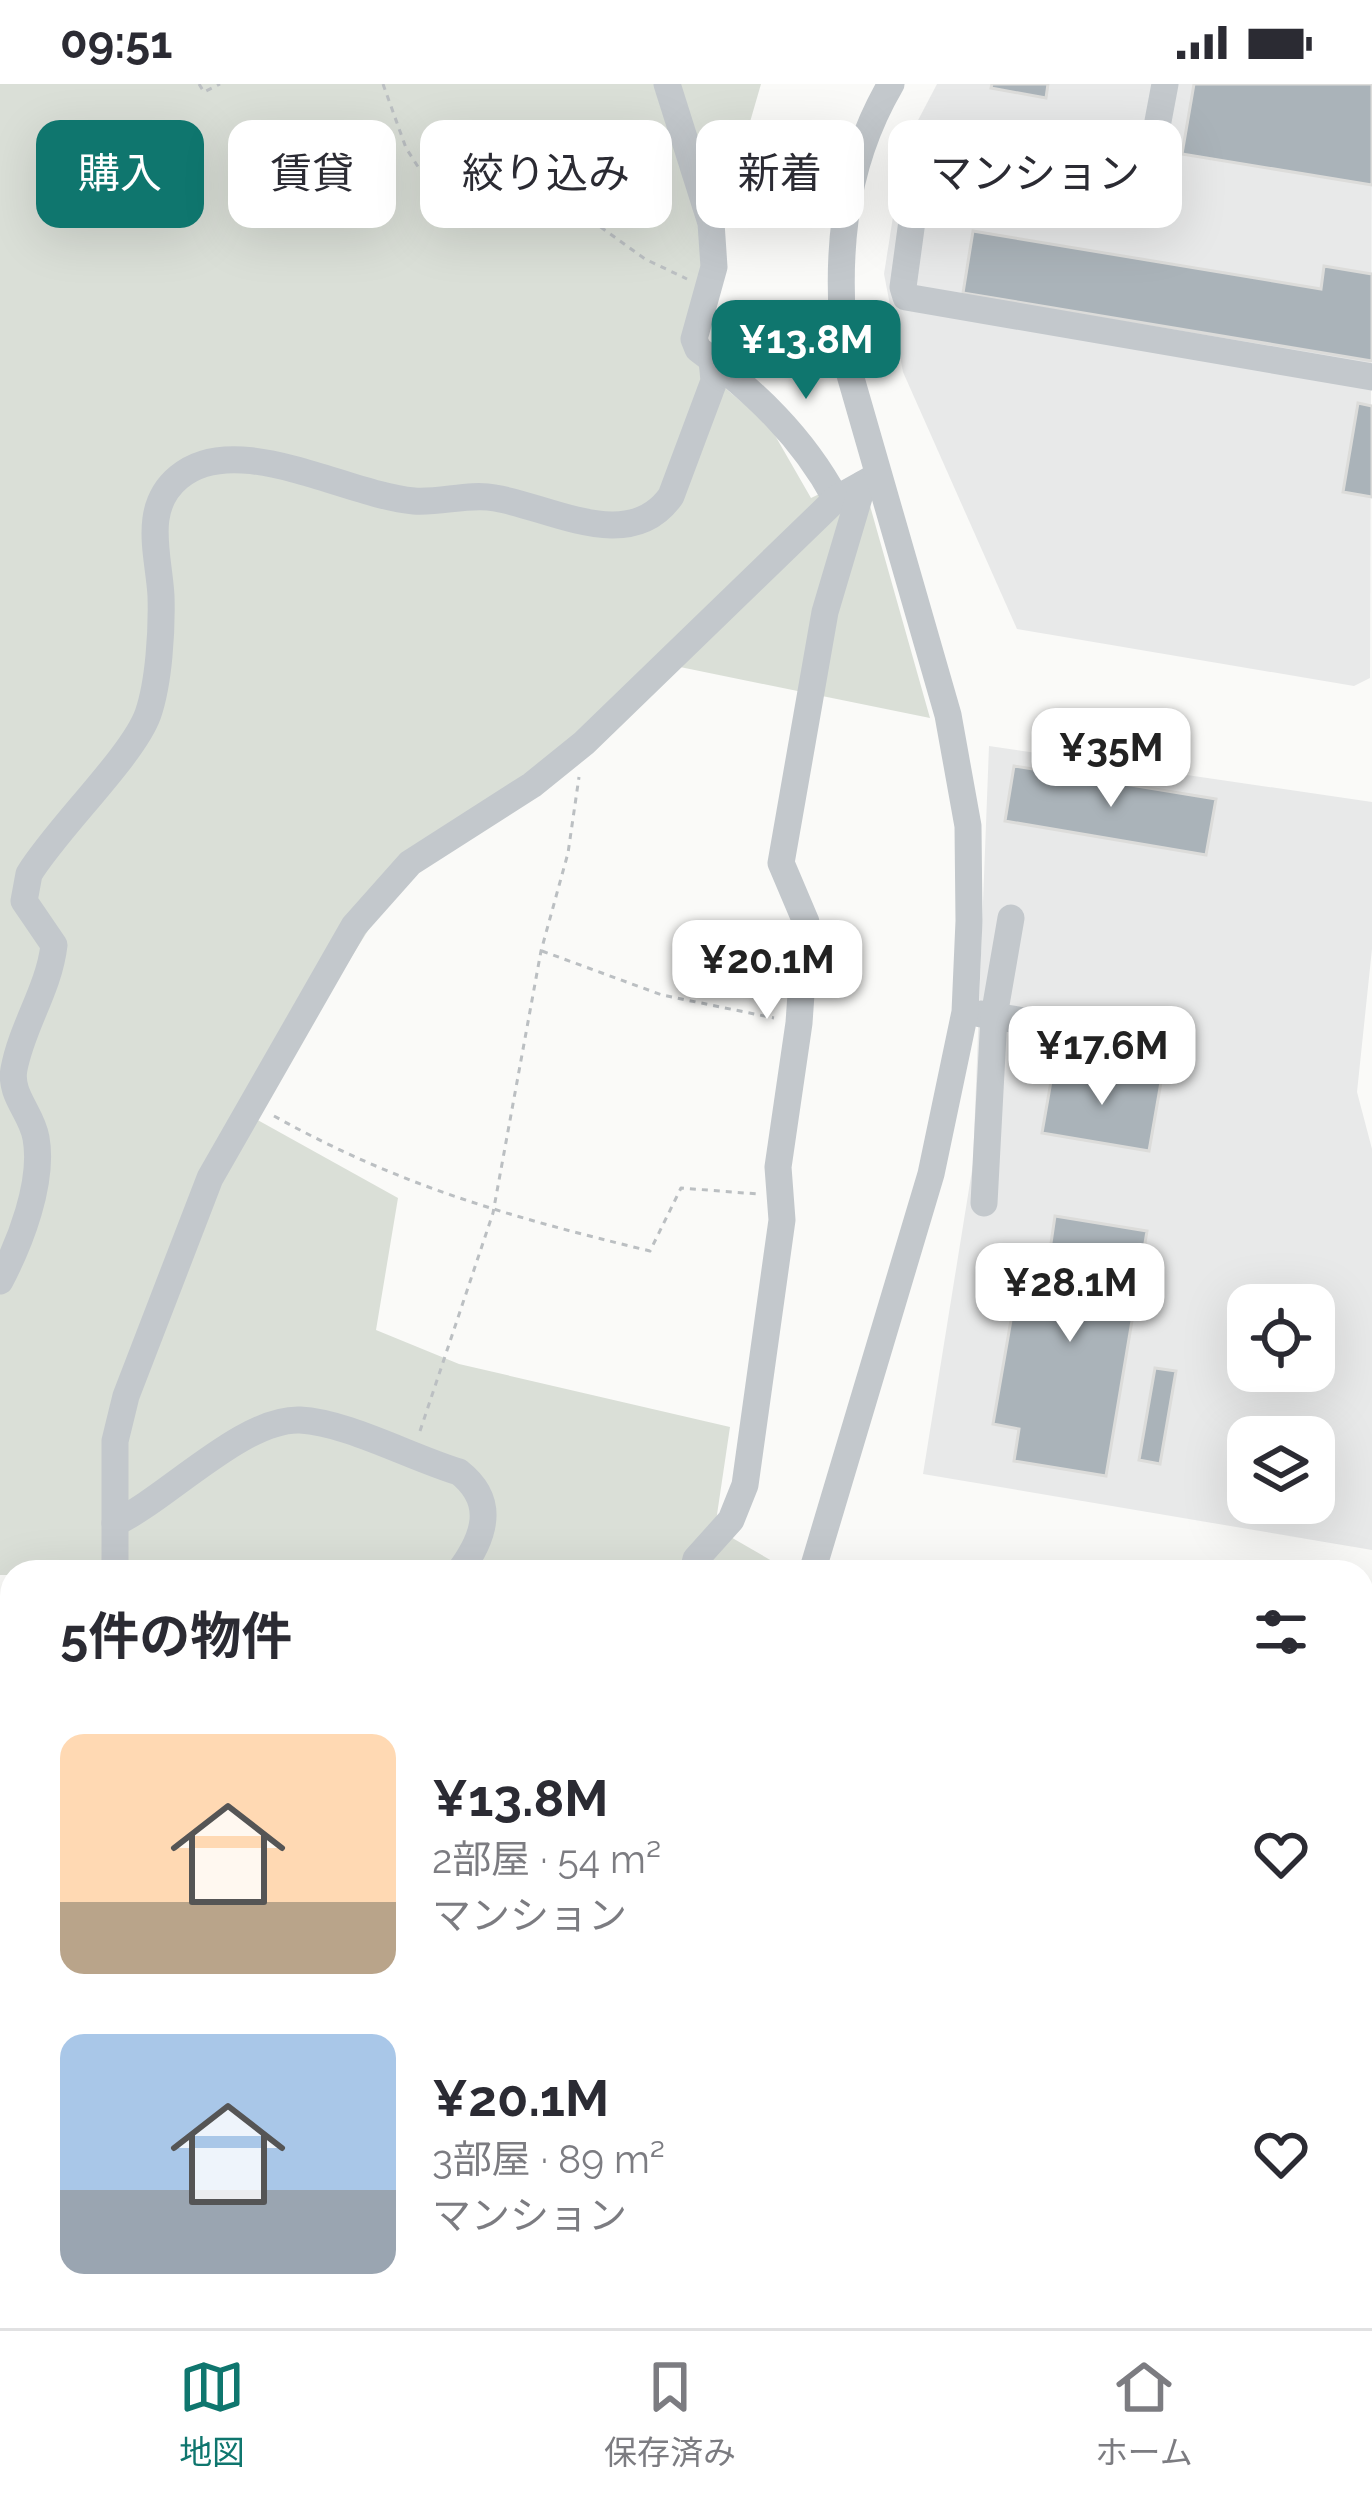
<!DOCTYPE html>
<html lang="ja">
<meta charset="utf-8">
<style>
:root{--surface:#fff;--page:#f7f7f7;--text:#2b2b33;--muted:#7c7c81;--line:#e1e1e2;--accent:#0f766e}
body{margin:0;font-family:Raleway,"Noto Sans JP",sans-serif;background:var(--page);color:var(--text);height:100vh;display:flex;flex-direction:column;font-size:45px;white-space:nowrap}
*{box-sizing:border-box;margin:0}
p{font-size:39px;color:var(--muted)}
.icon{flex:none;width:66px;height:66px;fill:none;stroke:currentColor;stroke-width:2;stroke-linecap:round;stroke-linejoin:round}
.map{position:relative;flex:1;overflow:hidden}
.drawer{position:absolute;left:0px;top:1476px;width:1374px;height:768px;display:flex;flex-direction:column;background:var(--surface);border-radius:36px 36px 0 0;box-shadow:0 12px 48px #0002}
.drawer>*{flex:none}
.guide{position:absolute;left:36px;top:36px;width:1302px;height:108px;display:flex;gap:24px}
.fabs{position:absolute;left:1227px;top:1200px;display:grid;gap:24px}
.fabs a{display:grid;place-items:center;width:108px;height:108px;border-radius:24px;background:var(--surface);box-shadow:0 12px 48px #0002;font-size:60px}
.price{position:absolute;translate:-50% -102px;padding:0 27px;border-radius:24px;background:#fff;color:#222;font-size:39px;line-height:78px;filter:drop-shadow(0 3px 6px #0008)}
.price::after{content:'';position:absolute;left:50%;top:72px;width:36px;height:27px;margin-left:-18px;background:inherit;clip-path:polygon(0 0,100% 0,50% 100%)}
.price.current{background:var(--accent);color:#fff}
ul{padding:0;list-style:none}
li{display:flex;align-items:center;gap:36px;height:300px;padding:0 60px}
li span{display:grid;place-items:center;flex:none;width:336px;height:240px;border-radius:24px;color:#555}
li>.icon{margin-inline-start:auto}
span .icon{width:144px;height:144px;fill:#fffc;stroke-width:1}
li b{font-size:51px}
h2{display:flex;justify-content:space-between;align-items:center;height:144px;padding:0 60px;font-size:51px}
.pill{padding:0 42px;border-radius:24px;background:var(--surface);box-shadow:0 12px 48px #0002;font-size:42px;line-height:108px}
.pill.current{background:var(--accent);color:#fff}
.status{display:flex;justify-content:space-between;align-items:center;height:84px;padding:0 60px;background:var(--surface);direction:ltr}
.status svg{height:33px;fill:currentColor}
.tab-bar{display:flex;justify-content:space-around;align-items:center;height:168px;border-top:3px solid var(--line);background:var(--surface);font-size:33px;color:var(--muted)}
.tab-bar a{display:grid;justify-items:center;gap:6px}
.tab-bar .current{color:var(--accent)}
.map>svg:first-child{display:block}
.built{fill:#e8e9e9;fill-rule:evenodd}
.green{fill:#dadfd7}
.building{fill:#aab3b9;stroke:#dcdcda;stroke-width:3}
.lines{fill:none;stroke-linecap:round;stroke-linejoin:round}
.path{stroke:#bbbfc2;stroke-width:3;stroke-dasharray:6 6;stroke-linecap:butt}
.minor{stroke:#c3c8cc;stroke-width:27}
</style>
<div class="status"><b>09:51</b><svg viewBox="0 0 49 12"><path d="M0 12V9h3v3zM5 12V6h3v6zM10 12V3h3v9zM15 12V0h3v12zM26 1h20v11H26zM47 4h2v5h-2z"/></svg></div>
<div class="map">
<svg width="1372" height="2244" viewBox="0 0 1372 2244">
<rect width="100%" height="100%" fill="#fafaf8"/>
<!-- built -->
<g class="built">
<path d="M937,0H1372L1370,594L1354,602L1017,545L903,288L884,190L904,63Z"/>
<path d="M989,662L1372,718V865L1357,1008L1372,1065V1466L923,1390L973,1080ZM1248,1221H1314V1287H1248ZM1248,1353H1314V1419H1248Z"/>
</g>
<!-- green -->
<g class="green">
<path d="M0,0H761L705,193L681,258L694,278L769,341L811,414L861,390L930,634L680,583L395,803L252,1033L398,1114L376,1246L459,1280L730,1343L715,1444L791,1488L0,1491Z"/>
<path d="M1372,1757V2244H1304L1274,2232H1362V1791Z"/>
<path d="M842,2232H959L964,2244H803Z"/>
</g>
<!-- building -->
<g class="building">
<path d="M992,0H1048L1046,14L991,4Z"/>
<path d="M1194,0H1372V101L1182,70Z"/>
<path d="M973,147L1321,205L1324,182L1372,190V277L963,209Z"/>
<path d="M1358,319L1372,322V413L1343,408Z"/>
<path d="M1014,682L1216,715L1206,771L1005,737Z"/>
<path d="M1054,980L1161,998L1149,1067L1042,1049Z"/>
<path d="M1055,1132L1147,1147L1106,1392L1014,1377L1019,1345L993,1340L1024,1161L1050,1166Z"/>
<path d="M1155,1284L1176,1287L1160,1380L1139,1376Z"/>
</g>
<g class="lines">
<!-- path -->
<g class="path">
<path d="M199,0L204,8L220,0"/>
<path d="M383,0L406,64L422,89L559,113L645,175L687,195"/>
<path d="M542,867L662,911L774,934"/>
<path d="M274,1032C400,1102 510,1133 650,1167L681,1104L758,1110"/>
<path d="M420,1347L493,1129L541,867L568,769L579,693"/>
<path d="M0,2081L12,2077"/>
<path d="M1362,2105L1372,2076"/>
<path d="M397,2232L448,2244"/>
<path d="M1295,2244L1302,2232"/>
</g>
<!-- minor -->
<g class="minor">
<path d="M667,0L711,139L714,183L694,255L698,265C755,308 802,352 836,415"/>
<path d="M1165,0L1149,85L1011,74L993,79L933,111L912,137L903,203L906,213L1372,293"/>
<path d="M981,930L1030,938"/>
<path d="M984,1119L994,932L1011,834"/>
<path d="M0,1197C20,1159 44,1098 36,1054C32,1029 9,1011 14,985C22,942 49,905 54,861L24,817L29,790C57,744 133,672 148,630C159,598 162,546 161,512C159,472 141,424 179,393C236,345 346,411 414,417C441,419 469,409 495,414C550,423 630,471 671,412L714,297L712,276"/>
<path d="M115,1439C168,1414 243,1334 300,1336C346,1338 412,1374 459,1388C497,1418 485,1453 459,1488"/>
<path d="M115,1488V1357L126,1312L210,1094L354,842L410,779L532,701L584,659L836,415L877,392"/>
<path d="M693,1488L696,1475L731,1436L745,1401L782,1136L778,1083L799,939L806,838L781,779L825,528L863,400"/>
<path d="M812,1488L931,1090L965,928L969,837L968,742L948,631L846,277C835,180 840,87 891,0"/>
<path d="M1362,1747L1372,1713"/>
<path d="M0,1918L12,1892"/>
<path d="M978,2232L983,2244"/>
<path d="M1224,2232L1227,2244"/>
<path d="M151,2244L155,2232"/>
<path d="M614,2244L617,2232"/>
<path d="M1039,2244L1056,2232"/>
</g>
</g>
</svg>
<div class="fabs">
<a><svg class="icon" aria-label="locate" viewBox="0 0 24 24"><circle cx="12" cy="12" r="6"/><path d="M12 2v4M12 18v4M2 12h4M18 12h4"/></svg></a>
<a><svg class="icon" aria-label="layers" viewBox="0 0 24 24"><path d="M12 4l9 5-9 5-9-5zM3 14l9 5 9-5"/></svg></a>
</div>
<b class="price current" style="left:806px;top:318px">¥13.8M</b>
<b class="price" style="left:1111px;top:726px">¥35M</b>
<b class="price" style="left:767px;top:938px">¥20.1M</b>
<b class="price" style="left:1102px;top:1024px">¥17.6M</b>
<b class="price" style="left:1070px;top:1261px">¥28.1M</b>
<div class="guide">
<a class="pill current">購入</a>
<a class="pill">賃貸</a>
<a class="pill">絞り込み</a>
<a class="pill">新着</a>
<a class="pill">マンション</a>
</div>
<section class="drawer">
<h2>5件の物件<svg class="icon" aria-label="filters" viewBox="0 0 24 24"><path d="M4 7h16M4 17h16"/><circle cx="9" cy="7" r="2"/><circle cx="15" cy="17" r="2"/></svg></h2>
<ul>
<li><span style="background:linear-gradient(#ffd9b3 70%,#b9a48a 0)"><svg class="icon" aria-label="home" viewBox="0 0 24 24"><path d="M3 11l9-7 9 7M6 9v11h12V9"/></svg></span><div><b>¥13.8M</b><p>2部屋 · 54 m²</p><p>マンション</p></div><svg class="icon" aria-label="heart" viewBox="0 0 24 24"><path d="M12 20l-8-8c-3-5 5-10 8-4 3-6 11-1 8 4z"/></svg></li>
<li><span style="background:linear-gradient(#a9c7e8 65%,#9aa5b1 0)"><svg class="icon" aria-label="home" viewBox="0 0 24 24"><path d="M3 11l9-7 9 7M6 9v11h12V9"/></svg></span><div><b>¥20.1M</b><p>3部屋 · 89 m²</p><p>マンション</p></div><svg class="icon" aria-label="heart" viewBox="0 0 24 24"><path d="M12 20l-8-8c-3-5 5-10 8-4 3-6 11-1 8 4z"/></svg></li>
</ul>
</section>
</div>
<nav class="tab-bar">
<a class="current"><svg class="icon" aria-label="map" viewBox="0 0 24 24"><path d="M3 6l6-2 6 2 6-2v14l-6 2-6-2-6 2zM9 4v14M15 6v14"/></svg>地図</a>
<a><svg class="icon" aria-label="saved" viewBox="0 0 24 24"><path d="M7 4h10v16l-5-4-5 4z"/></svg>保存済み</a>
<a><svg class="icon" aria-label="home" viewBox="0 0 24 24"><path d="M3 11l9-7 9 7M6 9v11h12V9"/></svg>ホーム</a>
</nav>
